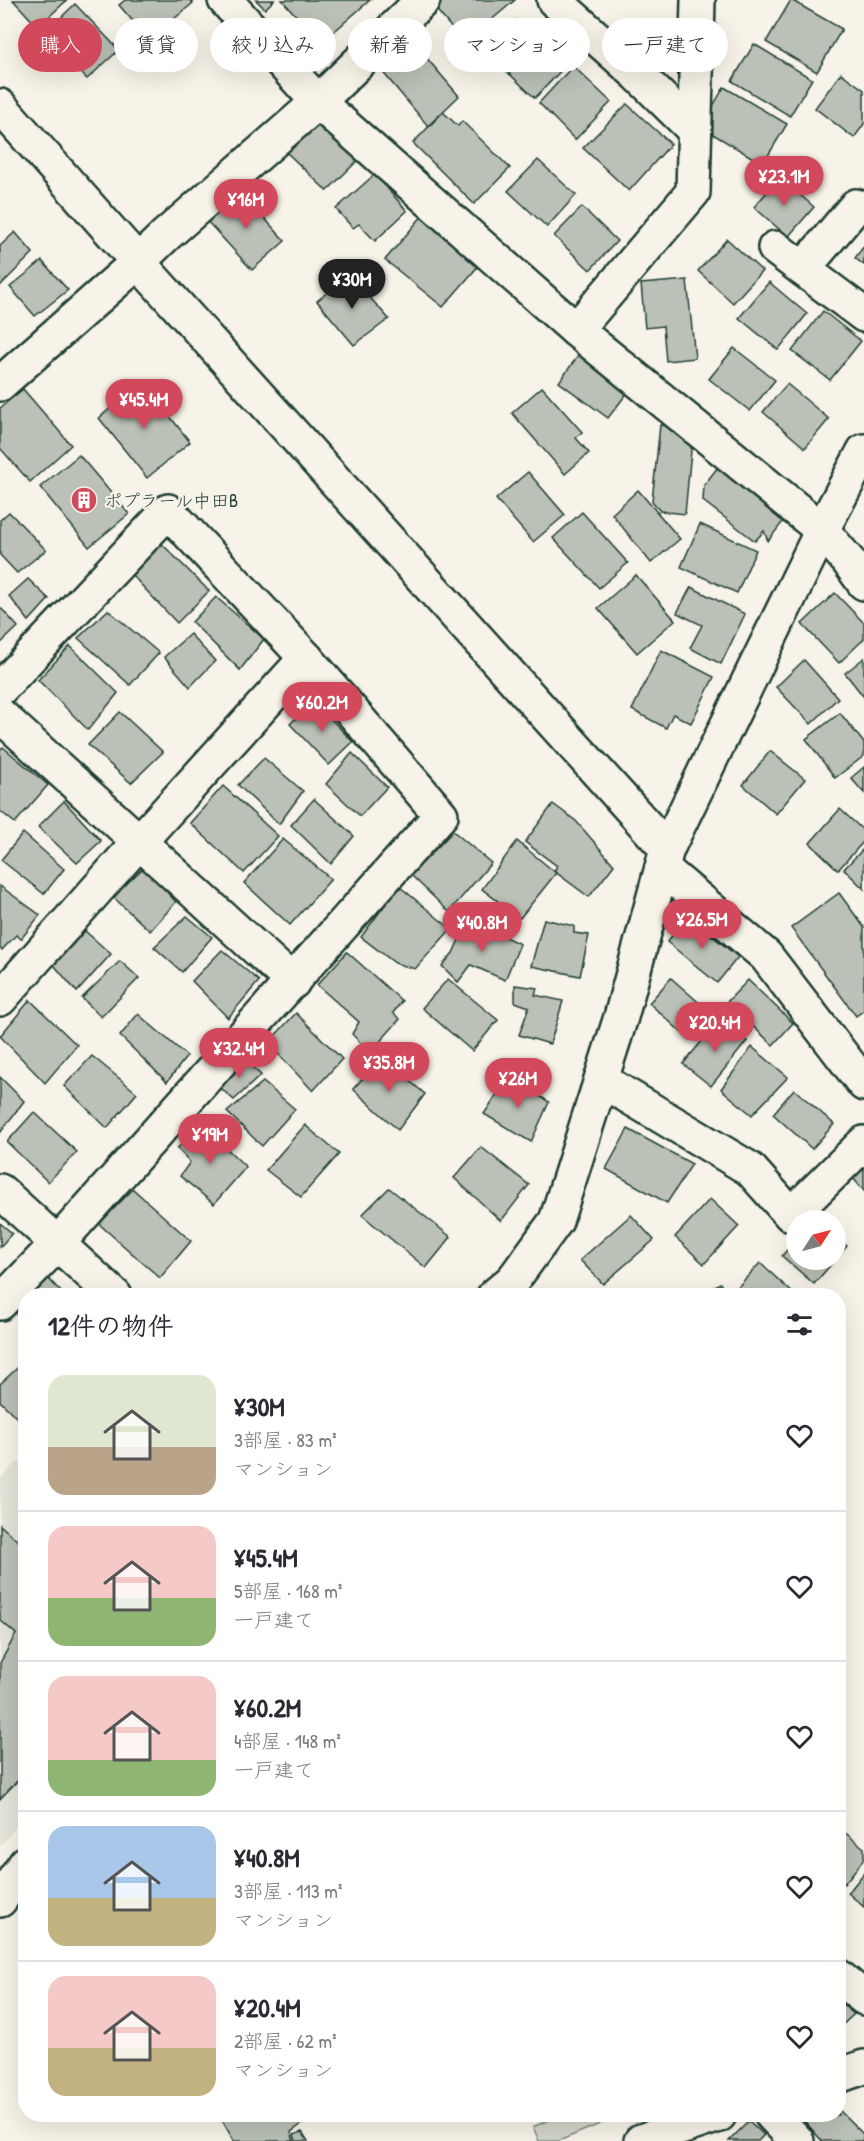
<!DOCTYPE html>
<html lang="ja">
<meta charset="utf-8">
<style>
:root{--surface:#fff;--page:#f2f2f3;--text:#2b2b33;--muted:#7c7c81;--line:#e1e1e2;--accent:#d1495b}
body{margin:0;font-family:"Patrick Hand","Klee One",sans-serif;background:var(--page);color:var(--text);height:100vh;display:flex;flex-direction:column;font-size:22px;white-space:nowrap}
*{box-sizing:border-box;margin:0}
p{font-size:20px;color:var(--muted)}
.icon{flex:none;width:33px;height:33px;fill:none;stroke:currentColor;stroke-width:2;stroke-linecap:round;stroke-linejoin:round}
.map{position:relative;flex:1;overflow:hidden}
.drawer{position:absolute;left:18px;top:1288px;width:828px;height:834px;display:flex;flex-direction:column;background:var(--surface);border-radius:24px;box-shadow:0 6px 24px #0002}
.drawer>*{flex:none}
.hud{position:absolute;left:18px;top:18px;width:828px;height:54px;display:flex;gap:12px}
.needle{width:39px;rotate:54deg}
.controls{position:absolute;left:786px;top:1210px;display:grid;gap:12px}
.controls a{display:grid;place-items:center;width:60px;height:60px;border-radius:50%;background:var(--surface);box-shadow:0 6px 24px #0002;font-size:30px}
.price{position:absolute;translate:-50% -51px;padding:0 14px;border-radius:21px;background:var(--accent);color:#fff;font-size:20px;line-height:39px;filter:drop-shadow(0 2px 3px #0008)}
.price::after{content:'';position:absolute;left:50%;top:36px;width:18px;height:14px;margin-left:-9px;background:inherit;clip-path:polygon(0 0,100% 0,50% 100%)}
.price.on{background:#222;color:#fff}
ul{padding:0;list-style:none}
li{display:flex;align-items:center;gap:18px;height:150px;padding:0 30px}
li+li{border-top:2px solid var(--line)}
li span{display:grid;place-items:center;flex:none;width:168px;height:120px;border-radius:18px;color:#555}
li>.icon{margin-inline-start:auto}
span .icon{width:72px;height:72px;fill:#fffc;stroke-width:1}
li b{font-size:26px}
h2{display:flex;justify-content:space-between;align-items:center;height:72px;padding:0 30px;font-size:26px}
.tag{padding:0 21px;border-radius:27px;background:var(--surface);box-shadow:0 6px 24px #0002;font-size:21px;line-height:54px}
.tag.on{background:var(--accent);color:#fff}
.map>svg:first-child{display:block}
.built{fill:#e5e4d9}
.green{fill:#d3d5ca;stroke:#79897f;stroke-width:1.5}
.building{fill:#bbc1b6;stroke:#1f3d34;stroke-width:1.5}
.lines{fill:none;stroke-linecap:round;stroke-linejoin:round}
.minor-casing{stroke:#1f3d34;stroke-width:38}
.minor{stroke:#f7f3e8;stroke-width:33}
.labels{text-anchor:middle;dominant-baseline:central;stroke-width:4.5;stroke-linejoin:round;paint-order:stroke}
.poi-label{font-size:18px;fill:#1f3d34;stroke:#f7f3e8;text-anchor:start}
</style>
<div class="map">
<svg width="864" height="2141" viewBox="0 0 864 2141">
<rect width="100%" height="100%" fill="#f7f3e8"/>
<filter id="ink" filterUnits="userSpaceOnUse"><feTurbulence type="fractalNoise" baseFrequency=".0167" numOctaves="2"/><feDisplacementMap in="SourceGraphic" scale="12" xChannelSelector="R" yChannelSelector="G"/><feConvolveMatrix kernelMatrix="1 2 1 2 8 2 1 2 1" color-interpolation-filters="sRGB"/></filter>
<g filter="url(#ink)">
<!-- built -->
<path class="built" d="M17,1462L26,1465V1815L0,1846V1479Z"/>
<!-- green -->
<path class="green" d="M560,2115H603L600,2124L559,2141H539L533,2127Z"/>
<!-- building -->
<g class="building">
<path d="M13,0H67L38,27Z"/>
<path d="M125,0H190L193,3L149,40L119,5Z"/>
<path d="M256,0H274L265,9Z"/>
<path d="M282,0H370L321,43Z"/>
<path d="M432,0H515L464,43L430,2Z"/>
<path d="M791,0L842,29L817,72L766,42Z"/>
<path d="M75,4L119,50L87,79L44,34Z"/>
<path d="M516,20L568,63L535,98L486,52Z"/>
<path d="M413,42L459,96L428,126L381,70Z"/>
<path d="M754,44L812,79L790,116L732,81Z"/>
<path d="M573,66L611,102L575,140L539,103Z"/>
<path d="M841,73L864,90V124L854,138L815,108Z"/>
<path d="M724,87L787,124L763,164L701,127Z"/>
<path d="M627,104L671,144L629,191L583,148Z"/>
<path d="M443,112L458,126L462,121L510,168L474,204L413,143Z"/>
<path d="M324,116L362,156L327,191L282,148Z"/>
<path d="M538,160L576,195L547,227L508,191Z"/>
<path d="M375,174L407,211L375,241L359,224L353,228L336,209Z"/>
<path d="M780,177L814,207L788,237L754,207Z"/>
<path d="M239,190L285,241L252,270L207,221Z"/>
<path d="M582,207L617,241L590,270L554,236Z"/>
<path d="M423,215L480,264L443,307L385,260Z"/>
<path d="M15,232L33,253L0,286V246Z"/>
<path d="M727,239L762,271L733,303L698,271Z"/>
<path d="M864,246V265L855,258Z"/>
<path d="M42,261L68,290L35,316L10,287Z"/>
<path d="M349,274L389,319L354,345L317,301Z"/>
<path d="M687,280L695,358L666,361L663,326L645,328L641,284Z"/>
<path d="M769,282L807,314L778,350L739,318Z"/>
<path d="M823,311L861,341L830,380L792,351Z"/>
<path d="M585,346L631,388L608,418L559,382Z"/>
<path d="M734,348L775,380L750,411L709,379Z"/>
<path d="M142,381L190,442L147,478L99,418Z"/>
<path d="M787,384L829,419L805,448L763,412Z"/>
<path d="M542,387L582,432L576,438L589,453L565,474L512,413Z"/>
<path d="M23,389L71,445L30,482L0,448V408Z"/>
<path d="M660,425L693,429L685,514L660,511L652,501Z"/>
<path d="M79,455L129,514L89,547L40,487Z"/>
<path d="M725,458L792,510L768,541L764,531L755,541L703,501L704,485Z"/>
<path d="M528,472L565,515L533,542L496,499Z"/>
<path d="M638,490L680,539L651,563L612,514Z"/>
<path d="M9,512L46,550L17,573L0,555V520Z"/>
<path d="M582,512L628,563L599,588L553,538Z"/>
<path d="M700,524L756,550L737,593L681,567Z"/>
<path d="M162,544L209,591L177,623L131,574Z"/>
<path d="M636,575L675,620L637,653L598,608Z"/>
<path d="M28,579L49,599L29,621L9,596Z"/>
<path d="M691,587L745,614L721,664L690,648L702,625L677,613Z"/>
<path d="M835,593L864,623V639L839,663L802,624Z"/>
<path d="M216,597L264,639L240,670L192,622Z"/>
<path d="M0,607L18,627L0,644Z"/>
<path d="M108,610L159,653L130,685L78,638Z"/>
<path d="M190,634L215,661L190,687L164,657Z"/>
<path d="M70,646L118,693L88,730L38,680Z"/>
<path d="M661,650L714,677L691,723L673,714L666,728L632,710Z"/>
<path d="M864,658V697L845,673Z"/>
<path d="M804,660L838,698L811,724L776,687Z"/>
<path d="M314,701L353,742L329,765L290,724Z"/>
<path d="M120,712L163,752L131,783L88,745Z"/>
<path d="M840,713L864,743V756L835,778L806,739Z"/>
<path d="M3,747L48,785L15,823L0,811V750Z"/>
<path d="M770,751L805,779L776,814L743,785Z"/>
<path d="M352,753L387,787L360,816L326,784Z"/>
<path d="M264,758L303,791L279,824L238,785Z"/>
<path d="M864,767V793L851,778Z"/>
<path d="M223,786L278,836L244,873L190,823Z"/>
<path d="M314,799L354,836L331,864L291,825Z"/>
<path d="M64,801L101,841L77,863L38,827Z"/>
<path d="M553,804L576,821L614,865L589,897L554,871L557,866L525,842Z"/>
<path d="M840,809L864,831V841L838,870L810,843Z"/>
<path d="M453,831L491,863L449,912L411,875Z"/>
<path d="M23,833L64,869L44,894L1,860Z"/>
<path d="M283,839L331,879L290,925L244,883Z"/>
<path d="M517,841L556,873L520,918L482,889Z"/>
<path d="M864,848V889L844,869Z"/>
<path d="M144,867L176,902L150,931L113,897Z"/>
<path d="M0,886L40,915L21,939L16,935L2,950L0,948Z"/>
<path d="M399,886L451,929L415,969L395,963L361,937Z"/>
<path d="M839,893L864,927V1010L856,1016L791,928Z"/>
<path d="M187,916L212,937L182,972L154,947Z"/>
<path d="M688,916L738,957L717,983L667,942Z"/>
<path d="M544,919L574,926V933L589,935L580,976L531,966Z"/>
<path d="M468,920L520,944L505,980L471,965L458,982L442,966L453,953Z"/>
<path d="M85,931L111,954L77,992L54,965Z"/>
<path d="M222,950L259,981L228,1018L192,981Z"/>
<path d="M347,952L402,1001L393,1013L400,1019L370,1053L352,1034L359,1022L317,985Z"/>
<path d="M120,961L139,978L101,1017L82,998Z"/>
<path d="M671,978L712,1014L690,1040L649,1003Z"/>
<path d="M448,979L498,1020L472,1051L422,1008Z"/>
<path d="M748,980L793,1023L773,1045L727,1002Z"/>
<path d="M515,985L537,988L535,995L563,1001L550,1044L519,1035L529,1007L515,1002Z"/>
<path d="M30,1000L77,1045L45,1083L0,1036Z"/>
<path d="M296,1013L342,1059L313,1091L268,1043Z"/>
<path d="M138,1014L187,1056L167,1082L120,1036Z"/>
<path d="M720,1019L747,1041L711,1086L683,1064Z"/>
<path d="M752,1047L788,1077L752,1115L721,1089Z"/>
<path d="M92,1056L137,1093L107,1128L64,1086Z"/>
<path d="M382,1057L425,1094L398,1130L353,1089Z"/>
<path d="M242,1058L261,1075L234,1100L217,1085Z"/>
<path d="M509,1076L549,1102L531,1142L484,1114Z"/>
<path d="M0,1077L24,1101L0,1133Z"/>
<path d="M263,1082L295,1109L262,1146L227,1112Z"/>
<path d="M794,1089L834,1124L812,1149L773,1114Z"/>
<path d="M34,1112L77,1152L48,1182L7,1142Z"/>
<path d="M305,1125L339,1154L301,1197L266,1170Z"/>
<path d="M205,1128L246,1167L214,1204L180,1176L190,1162L177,1148Z"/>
<path d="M628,1129L692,1164L667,1203L606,1169Z"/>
<path d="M481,1147L529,1185L501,1221L454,1178Z"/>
<path d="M864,1158V1191L848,1172Z"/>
<path d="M389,1188L451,1237L426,1268L362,1215Z"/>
<path d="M133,1189L191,1241L160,1278L99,1224Z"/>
<path d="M710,1199L739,1226L704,1264L675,1237Z"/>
<path d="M631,1215L654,1240L603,1284L580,1260Z"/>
<path d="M0,1223L12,1233L0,1247Z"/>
<path d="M836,1236L847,1246L836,1259Z"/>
<path d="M796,1239V1260H835L814,1284L782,1256Z"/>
<path d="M760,1263L796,1296H744L736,1289Z"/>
<path d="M45,1275L65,1296H26V1324L12,1308Z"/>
<path d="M720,1283L728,1296H699Z"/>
<path d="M26,1360V1411L18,1419L0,1401V1384Z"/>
<path d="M0,1525L26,1548V1743L21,1748L26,1753V1772L0,1799V1663L16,1634L0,1620Z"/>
<path d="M838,1827L864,1848V1859L844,1884L838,1880Z"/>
<path d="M864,1873V1907L848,1893Z"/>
<path d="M838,2001L854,2014L838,2029Z"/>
<path d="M838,2109L864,2135L862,2141H822L802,2118L807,2115H838Z"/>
<path d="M219,2115H297L302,2124L291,2132L294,2141H234Z"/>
<path d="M749,2121L764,2135L758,2141H729Z"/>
<path d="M302,2132L308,2141H296L294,2135Z"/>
</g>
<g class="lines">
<defs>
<g id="minor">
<path d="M225,0L318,102L576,330L822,530L849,562L864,583"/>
<path d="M554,0L637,74L694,130"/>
<path d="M0,106L138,262L667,849"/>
<path d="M775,248L864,315"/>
<path d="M803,269L856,206"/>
<path d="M576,330L693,192L698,0"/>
<path d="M0,384L138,262L166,235L318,102L423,0"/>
<path d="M0,689L168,511L306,658L441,815L58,1243L0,1303"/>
<path d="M0,715L293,982"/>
<path d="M662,868L766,956L864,1084"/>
<path d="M0,999L139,842L306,658"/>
<path d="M601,1080L750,1169L791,1215L864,1143"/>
<path d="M0,1191L115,1296"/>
<path d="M494,1296L513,1280L556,1221L621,1017L667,849L822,530L864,451"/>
<path d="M0,1900L26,1863"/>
<path d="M838,1976L864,1998"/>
<path d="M838,2076L864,2067"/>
<path d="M772,2115L797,2141"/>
<path d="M641,2141L719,2115"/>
</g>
</defs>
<!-- minor casing -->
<use href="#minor" class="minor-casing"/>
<!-- minor -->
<use href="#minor" class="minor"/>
</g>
</g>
<!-- icons -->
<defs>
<symbol id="building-disc" viewBox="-11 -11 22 22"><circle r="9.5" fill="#d1495b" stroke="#f7f3e8"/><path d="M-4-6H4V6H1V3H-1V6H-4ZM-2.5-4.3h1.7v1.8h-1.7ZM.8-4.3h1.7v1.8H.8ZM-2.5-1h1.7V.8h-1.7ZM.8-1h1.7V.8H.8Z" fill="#fff"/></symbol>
</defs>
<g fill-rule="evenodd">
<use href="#building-disc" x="69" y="485" width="30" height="30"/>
</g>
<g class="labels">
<!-- poi labels -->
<g class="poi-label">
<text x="104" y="500">ポプラール中田B</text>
</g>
</g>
</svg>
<div class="controls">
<a><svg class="needle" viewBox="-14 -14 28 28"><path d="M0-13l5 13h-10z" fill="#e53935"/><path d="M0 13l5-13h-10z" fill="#7c7c81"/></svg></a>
</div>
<b class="price" style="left:784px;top:207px">¥23.1M</b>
<b class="price" style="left:246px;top:230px">¥16M</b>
<b class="price on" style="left:352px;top:310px">¥30M</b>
<b class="price" style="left:144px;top:430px">¥45.4M</b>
<b class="price" style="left:322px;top:733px">¥60.2M</b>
<b class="price" style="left:702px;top:950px">¥26.5M</b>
<b class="price" style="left:482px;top:953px">¥40.8M</b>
<b class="price" style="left:715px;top:1053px">¥20.4M</b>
<b class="price" style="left:239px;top:1079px">¥32.4M</b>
<b class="price" style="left:389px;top:1093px">¥35.8M</b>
<b class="price" style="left:518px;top:1109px">¥26M</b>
<b class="price" style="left:210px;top:1165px">¥19M</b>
<div class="hud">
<a class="tag on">購入</a>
<a class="tag">賃貸</a>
<a class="tag">絞り込み</a>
<a class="tag">新着</a>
<a class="tag">マンション</a>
<a class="tag">一戸建て</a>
</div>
<section class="drawer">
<h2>12件の物件<svg class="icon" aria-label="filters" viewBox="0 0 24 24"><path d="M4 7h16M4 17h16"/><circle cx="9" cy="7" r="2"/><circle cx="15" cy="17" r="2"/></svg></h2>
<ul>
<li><span style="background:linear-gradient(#dfe7d0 60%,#b9a48a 0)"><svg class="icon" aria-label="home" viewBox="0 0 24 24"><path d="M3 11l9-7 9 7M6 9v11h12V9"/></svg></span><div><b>¥30M</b><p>3部屋 · 83 m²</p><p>マンション</p></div><svg class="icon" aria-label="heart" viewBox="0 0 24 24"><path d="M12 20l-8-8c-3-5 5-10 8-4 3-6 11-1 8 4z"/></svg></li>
<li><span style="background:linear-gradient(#f6c9c9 60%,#8fb573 0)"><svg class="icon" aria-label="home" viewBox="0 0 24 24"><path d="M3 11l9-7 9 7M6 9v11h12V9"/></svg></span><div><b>¥45.4M</b><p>5部屋 · 168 m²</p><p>一戸建て</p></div><svg class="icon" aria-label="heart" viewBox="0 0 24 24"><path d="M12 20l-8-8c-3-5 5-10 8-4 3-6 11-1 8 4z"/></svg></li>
<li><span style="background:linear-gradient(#f6c9c9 70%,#8fb573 0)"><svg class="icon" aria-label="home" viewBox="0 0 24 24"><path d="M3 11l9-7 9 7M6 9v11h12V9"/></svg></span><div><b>¥60.2M</b><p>4部屋 · 148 m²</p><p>一戸建て</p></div><svg class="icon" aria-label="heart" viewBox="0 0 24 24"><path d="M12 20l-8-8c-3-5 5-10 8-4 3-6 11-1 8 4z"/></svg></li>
<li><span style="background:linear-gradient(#a9c7e8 60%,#c2b280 0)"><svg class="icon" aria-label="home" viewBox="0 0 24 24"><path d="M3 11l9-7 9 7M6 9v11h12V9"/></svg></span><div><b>¥40.8M</b><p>3部屋 · 113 m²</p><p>マンション</p></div><svg class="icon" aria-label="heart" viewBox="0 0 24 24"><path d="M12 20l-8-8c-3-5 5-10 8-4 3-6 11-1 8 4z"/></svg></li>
<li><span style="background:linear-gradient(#f6c9c9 60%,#c2b280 0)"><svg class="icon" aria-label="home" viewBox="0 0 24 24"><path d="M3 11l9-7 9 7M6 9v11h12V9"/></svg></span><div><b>¥20.4M</b><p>2部屋 · 62 m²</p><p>マンション</p></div><svg class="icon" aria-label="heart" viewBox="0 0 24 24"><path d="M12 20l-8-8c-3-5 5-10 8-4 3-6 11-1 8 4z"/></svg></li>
</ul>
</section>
</div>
